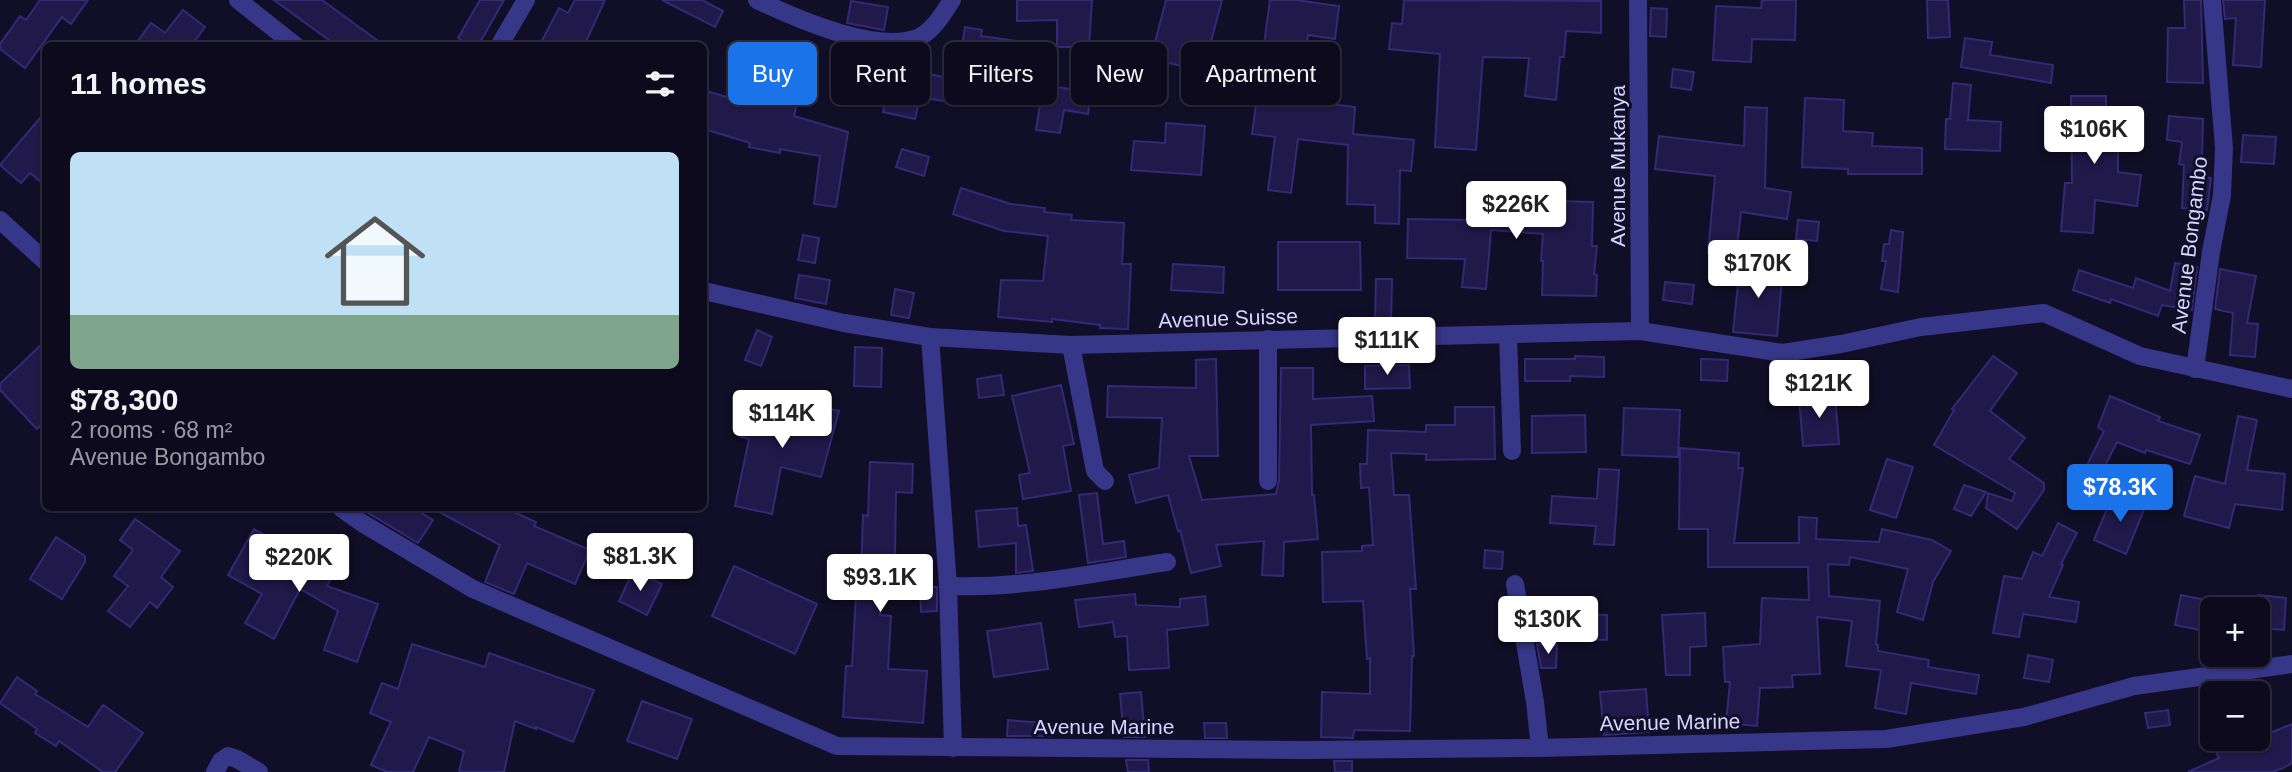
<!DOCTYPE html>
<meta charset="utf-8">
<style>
:root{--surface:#0d0a1d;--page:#1b182a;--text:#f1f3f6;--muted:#9a9aa4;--line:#2d2b3b;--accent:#1a73e8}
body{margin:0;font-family:Arial,sans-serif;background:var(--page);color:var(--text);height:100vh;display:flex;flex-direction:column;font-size:26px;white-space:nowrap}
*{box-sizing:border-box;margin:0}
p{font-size:23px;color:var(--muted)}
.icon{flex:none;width:38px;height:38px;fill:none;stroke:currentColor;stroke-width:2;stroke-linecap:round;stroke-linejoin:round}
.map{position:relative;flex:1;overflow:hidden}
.drawer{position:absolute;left:42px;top:42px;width:665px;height:469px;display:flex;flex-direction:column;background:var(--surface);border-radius:10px;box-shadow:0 2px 5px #0004,0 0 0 2px var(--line)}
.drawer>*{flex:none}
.hud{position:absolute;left:728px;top:42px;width:665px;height:63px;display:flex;gap:14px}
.controls{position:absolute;left:2200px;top:597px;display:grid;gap:14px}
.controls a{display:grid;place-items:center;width:70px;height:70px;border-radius:10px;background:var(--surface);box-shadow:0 2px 5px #0004,0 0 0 2px var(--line);font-size:35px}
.price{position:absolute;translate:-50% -60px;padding:0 16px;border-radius:7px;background:#fff;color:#222;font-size:23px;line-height:46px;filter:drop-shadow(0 2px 4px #0008)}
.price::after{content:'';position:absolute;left:50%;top:42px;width:21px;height:16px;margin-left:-10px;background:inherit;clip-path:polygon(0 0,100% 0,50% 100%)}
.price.current{background:var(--accent);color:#fff}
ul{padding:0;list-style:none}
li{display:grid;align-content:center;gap:14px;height:371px;padding:0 28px}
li+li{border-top:2px solid var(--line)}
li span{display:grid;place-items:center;height:217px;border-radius:10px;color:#555}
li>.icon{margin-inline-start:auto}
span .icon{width:126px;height:126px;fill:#fffc;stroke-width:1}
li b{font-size:30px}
h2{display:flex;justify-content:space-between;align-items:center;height:84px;padding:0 28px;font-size:30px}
.tag{padding:0 24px;border-radius:10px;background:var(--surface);box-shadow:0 2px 5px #0004,0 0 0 2px var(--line);font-size:24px;line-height:63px}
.tag.current{background:var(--accent);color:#fff}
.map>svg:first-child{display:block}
.building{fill:#20194a;stroke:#342977;stroke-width:2}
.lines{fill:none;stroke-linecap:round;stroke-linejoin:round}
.minor{stroke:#363789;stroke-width:18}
.labels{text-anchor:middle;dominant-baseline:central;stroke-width:6;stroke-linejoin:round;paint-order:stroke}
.street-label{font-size:21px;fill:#d7d4ff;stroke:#110e27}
</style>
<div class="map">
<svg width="2292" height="772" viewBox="0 0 2292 772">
<rect width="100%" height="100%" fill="#110e27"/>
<!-- building -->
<g class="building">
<path d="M40,0H88L71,24L62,17L25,68L0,49V44L20,16L26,20Z"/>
<path d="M274,0H322L385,46H337Z"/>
<path d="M480,0H504L478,46H470L458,38Z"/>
<path d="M575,0H605L584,46H539L559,8L568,13Z"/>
<path d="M662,0H702L723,11L715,27Z"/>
<path d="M1017,0H1092L1089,47H1057V20L1017,21Z"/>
<path d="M1166,0H1222L1203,72L1151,58Z"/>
<path d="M1270,0H1296L1339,6L1335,39L1308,35L1300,100L1355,107L1353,134L1414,140L1411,171L1400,170L1399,224L1375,223V205L1347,204L1348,145L1298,139L1291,193L1268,190L1275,137L1252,134Z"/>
<path d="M1404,0L1601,1V33L1566,31L1564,57H1560L1556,100L1525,96L1529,58L1483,57L1476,150L1435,147L1440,54L1389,49L1392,23L1402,24Z"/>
<path d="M1762,0H1796L1795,40L1752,39L1751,62L1713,60L1716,6L1761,8Z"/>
<path d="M1927,0H1948L1950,37L1928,38Z"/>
<path d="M2184,0H2201L2203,83L2167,82L2168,28H2185Z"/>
<path d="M2223,0H2265L2261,67L2233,65L2236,18L2225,19Z"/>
<path d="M851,1L888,7L884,30L847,23Z"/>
<path d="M1651,8L1667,9L1666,37L1650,36Z"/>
<path d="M183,10L205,27L191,46H134L151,23L165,33Z"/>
<path d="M965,27L982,30L981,36L1024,42L1021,66L960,58Z"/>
<path d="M1965,38L1992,42L1990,55L2053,65L2051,83L1961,67Z"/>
<path d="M835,55L861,61L858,78L831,72Z"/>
<path d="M893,66L948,78L949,74L971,78L967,105L920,97L915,119L883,112Z"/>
<path d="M1673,69L1694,72L1691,90L1671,87Z"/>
<path d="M761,78L791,83L788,101L797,103L794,116L848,132L836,207L814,204L820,156L780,149V153L749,147L750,143L704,129V90L756,106Z"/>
<path d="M1953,83L1971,85L1968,120L2001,122L2000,151L1945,149L1946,119H1950Z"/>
<path d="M1043,85L1091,92L1088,114L1064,110L1060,133L1036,130Z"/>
<path d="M2071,96H2106V118H2118V172L2141,175L2137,206L2095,200L2093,233L2061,231L2065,183H2072Z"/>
<path d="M1805,98L1844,100L1843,131L1873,133L1872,146L1922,148V174H1848V169L1802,167Z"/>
<path d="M1745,107L1767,108L1765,188L1791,192L1787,219L1741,212L1736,256L1708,253L1715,176L1655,169L1659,136L1744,146Z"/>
<path d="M46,111V186L30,173L21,183L0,165Z"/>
<path d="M2169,116L2203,119L2202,157H2205L2202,177L2211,178L2207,210L2182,208L2184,165L2179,164L2182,142L2167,140Z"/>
<path d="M1166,123L1205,126L1201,175L1131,170L1134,141L1165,143Z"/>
<path d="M2243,135L2276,137L2274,164L2241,162Z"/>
<path d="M902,149L929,157L924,176L896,167Z"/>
<path d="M961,188L1011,204L1045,208L1044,212L1072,215L1071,220L1124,223L1122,264H1131L1128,329L1100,328V325L1052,319V322L998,317L1001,280L1043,281L1048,236L1004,231L953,214Z"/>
<path d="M1472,195L1515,200L1593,202L1592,246H1597L1594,274L1597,275L1596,296L1542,295L1543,261H1541L1543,234L1491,230L1486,289L1462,287L1465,259L1407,258L1408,219L1470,220Z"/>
<path d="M1798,220L1819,222L1817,241L1796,239Z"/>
<path d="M1891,230L1903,232L1898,292L1881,289L1886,261H1882L1884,244H1889Z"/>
<path d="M803,235L819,238L815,263L798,260Z"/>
<path d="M1278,242H1360L1361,290H1278Z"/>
<path d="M2175,263L2197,267L2192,310L2162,305L2158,316L2111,299L2110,303L2073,290L2079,270L2133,288L2136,278L2170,291Z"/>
<path d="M1173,264L1224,267L1223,293L1171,290Z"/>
<path d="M1740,264L1783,268L1777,336L1733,332Z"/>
<path d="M2220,269L2256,276L2247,323L2258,324L2255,357L2230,355L2233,313L2215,309Z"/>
<path d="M799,275L830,280L826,304L795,298Z"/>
<path d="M1376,279H1392L1391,324H1375Z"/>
<path d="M1665,282L1694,285L1692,304L1663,300Z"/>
<path d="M895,289L914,293L909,318L891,315Z"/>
<path d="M757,330L772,337L761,366L745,360Z"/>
<path d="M46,340V421L37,429L0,390V384Z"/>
<path d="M855,347L882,348L881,387L854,386Z"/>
<path d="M1575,356L1604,357V377L1570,376V381H1525V359H1575Z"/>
<path d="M1993,356L2017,373L1990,411L2025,438L2009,459L2044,483V490L2017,529L1986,508L1988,493L2012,501L2015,493L1934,445L1954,410L1952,409Z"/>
<path d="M1216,359L1218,456H1189L1202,500L1276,494L1279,481L1281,368H1313V399L1372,396L1374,421L1311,425L1312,495H1314L1318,539L1284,542L1283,576L1262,575L1264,541L1216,545L1221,566L1191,573L1180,530L1178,531L1168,495L1136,503L1129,475L1159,468L1162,418L1107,417L1108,386L1196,388V360Z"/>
<path d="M1701,359L1728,360L1727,381L1701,380Z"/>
<path d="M1409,365L1410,388L1365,389V366Z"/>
<path d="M1001,375L1004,395L979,398L977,379Z"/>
<path d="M1061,385L1074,444L1063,446L1071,491L1023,499L1019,475L1030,473L1012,396Z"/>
<path d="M1835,394L1839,444L1803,446L1799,397Z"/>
<path d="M2110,396L2160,417L2158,421L2200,435L2190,464L2146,450L2145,453L2117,442L2093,490L2078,483L2104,431L2098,427Z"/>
<path d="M795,400L839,411L821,477L781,467L772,514L735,506L749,439L741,437L750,405L791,416Z"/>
<path d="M1455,407H1494L1495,459L1426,460V454L1391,453L1394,495H1409L1416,589H1410L1414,656H1412L1410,731L1354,730L1353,738L1321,737L1322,692L1370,694V658L1367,659L1363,601L1323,602L1322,552L1362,551V546L1373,545L1369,487L1361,488L1360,464H1367L1368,430L1426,432V425H1455Z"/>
<path d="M1624,408L1680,410L1678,457L1622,455Z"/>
<path d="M1585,415L1586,452L1532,453V416Z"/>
<path d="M2238,416L2257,420L2247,470L2285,474L2282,510L2235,504L2229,528L2184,516L2195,476L2225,484Z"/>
<path d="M1680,448L1739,453L1738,468H1743L1734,543H1799V517L1817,518L1816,539L1879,542L1882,529L1932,540L1951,551L1933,582L1923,620L1897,612L1908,569L1850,557L1849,565L1828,564L1829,596L1880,601L1876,644L1878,645V651L1929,660L1928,667L1979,675L1976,694L1911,683L1906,714L1875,708L1881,670L1846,666L1852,621L1817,617L1820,674L1792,675L1793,687L1760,688L1757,726L1726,723L1730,682H1725L1723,647L1760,644L1762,598L1809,600L1808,567H1708V529H1679Z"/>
<path d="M1887,459L1913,467L1896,518L1870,510Z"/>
<path d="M870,462L913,464L912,493L896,492L895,556L881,555L880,615L891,616L888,669L927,671L923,723L843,717L846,666H852L857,577H861L863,515L868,516Z"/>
<path d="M1599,469L1619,470L1614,545L1594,544L1596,526L1550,523L1552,496L1597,499Z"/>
<path d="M1964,485L1986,492L1971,516L1954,509Z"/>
<path d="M1097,493L1103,544L1124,541L1126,557L1088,563L1079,495Z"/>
<path d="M2113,494L2145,507L2126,554L2094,540Z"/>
<path d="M360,508H413L433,520L418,543Z"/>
<path d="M432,508H505L536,522L534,526L590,550L575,584L527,563L514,594L485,582L500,545Z"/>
<path d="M1017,508L1018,526L1026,525L1033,571L1016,573V543L979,547L976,511Z"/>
<path d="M135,519L180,551L161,577L173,587L157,608L150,602L130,627L108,611L128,586L114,576L133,550L120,540Z"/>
<path d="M2058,523L2077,533L2061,564L2063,565L2049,597L2079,602L2076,622L2023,614L2019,637L1993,633L2004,576L2022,579L2033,552L2042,556Z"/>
<path d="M254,529L334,574L327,586L378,604L357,662L324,650L338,611L300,589L274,639L245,623L262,594L228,575Z"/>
<path d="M56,537L85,556V562L62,599L30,579Z"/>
<path d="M1485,550L1503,552L1502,569L1484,568Z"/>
<path d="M734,566L817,604L795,654L712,616Z"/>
<path d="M633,571L662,584L647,615L619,601Z"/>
<path d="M920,587H937V611L921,612Z"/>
<path d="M1135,594L1136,605L1180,607V599L1205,596L1208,625L1167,630L1169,668L1129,670L1127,636L1115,637L1113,622L1079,627L1075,600Z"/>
<path d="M2181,595L2211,601L2205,631L2175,625Z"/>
<path d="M2258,595L2286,598L2284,630L2258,628Z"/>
<path d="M1705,613L1706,646L1690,647V675H1666L1662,615Z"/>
<path d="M1578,614L1607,615V640L1577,639Z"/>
<path d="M1041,623L1048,669L994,677L987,631Z"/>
<path d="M412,644L485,667L489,653L594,690L573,742L536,727V729L515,721L504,772H459L464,751L429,737L413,772H387L371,765L391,722L370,713L382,683L398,689Z"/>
<path d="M1537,644L1557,645L1556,668H1541Z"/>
<path d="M2028,655L2053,660L2049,682L2024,678Z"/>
<path d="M17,677L37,691L35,694L88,727L103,705L143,733L115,772H103L59,741L56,746L35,733L37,729L0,703Z"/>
<path d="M1646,689L1649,732L1604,735L1600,692Z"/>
<path d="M1141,692L1145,737H1124L1120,694Z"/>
<path d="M642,701L692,719L677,759L627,741Z"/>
<path d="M2168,710L2170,725L2148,728L2145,713Z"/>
<path d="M1008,720L1053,724L1052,736H1007Z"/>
<path d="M1204,723H1226L1227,738H1205Z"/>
<path d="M2292,724V763L2283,768L2272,772H2188L2219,758L2210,738H2258Z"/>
<path d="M1126,760H1148L1149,772H1128Z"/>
<path d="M1334,761H1352V772H1335Z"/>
</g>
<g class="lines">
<!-- minor -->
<g class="minor">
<path d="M238,0L296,46"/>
<path d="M757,0C795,18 871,52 915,39C932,33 943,14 952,0"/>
<path d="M1638,0L1640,331"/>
<path d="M499,46L526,0"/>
<path d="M0,220L46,262"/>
<path d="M704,291L844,323L930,337L1071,345L1640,331L1783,353L1841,344L1921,327L2044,313L2140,356L2292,389"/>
<path d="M1508,335L1512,451"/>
<path d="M930,337L948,586L953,748"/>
<path d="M1268,339V481"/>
<path d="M1071,345L1095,471L1105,481"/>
<path d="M2195,369L2211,252L2222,195L2224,148L2212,0"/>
<path d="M341,508L362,523L473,589L837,746L1304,750L1540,748L1886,739L2024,717L2134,686L2292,664"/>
<path d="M1515,584L1535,702L1540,748"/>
<path d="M948,586C1022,589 1094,573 1167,562"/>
<path d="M215,772L221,761L228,756L237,759L259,772"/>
</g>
</g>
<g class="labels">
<!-- street labels -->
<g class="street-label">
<text transform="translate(1617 166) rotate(-90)">Avenue Mukanya</text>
<text transform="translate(2189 245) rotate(-83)">Avenue Bongambo</text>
<text transform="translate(1228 318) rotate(-2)">Avenue Suisse</text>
<text transform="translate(1670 722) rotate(-1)">Avenue Marine</text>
<text x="1104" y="726">Avenue Marine</text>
</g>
</g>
</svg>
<div class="controls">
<a>+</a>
<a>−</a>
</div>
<b class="price" style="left:2094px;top:166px">$106K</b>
<b class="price" style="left:1516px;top:241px">$226K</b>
<b class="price" style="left:1758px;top:300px">$170K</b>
<b class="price" style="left:1387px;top:377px">$111K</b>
<b class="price" style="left:1819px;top:420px">$121K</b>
<b class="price" style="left:782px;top:450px">$114K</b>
<b class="price current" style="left:2120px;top:524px">$78.3K</b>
<b class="price" style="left:640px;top:593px">$81.3K</b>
<b class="price" style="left:299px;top:594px">$220K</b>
<b class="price" style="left:880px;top:614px">$93.1K</b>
<b class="price" style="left:1548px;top:656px">$130K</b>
<div class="hud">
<a class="tag current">Buy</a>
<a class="tag">Rent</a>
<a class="tag">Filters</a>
<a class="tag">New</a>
<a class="tag">Apartment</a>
</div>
<section class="drawer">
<h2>11 homes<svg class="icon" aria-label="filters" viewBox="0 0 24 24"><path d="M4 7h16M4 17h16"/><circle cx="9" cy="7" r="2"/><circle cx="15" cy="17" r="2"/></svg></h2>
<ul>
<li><span style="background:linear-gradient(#bfe0f5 75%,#7fa58c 0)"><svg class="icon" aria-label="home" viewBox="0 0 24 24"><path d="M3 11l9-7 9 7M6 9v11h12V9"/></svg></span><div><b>$78,300</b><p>2 rooms · 68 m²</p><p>Avenue Bongambo</p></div></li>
</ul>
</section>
</div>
